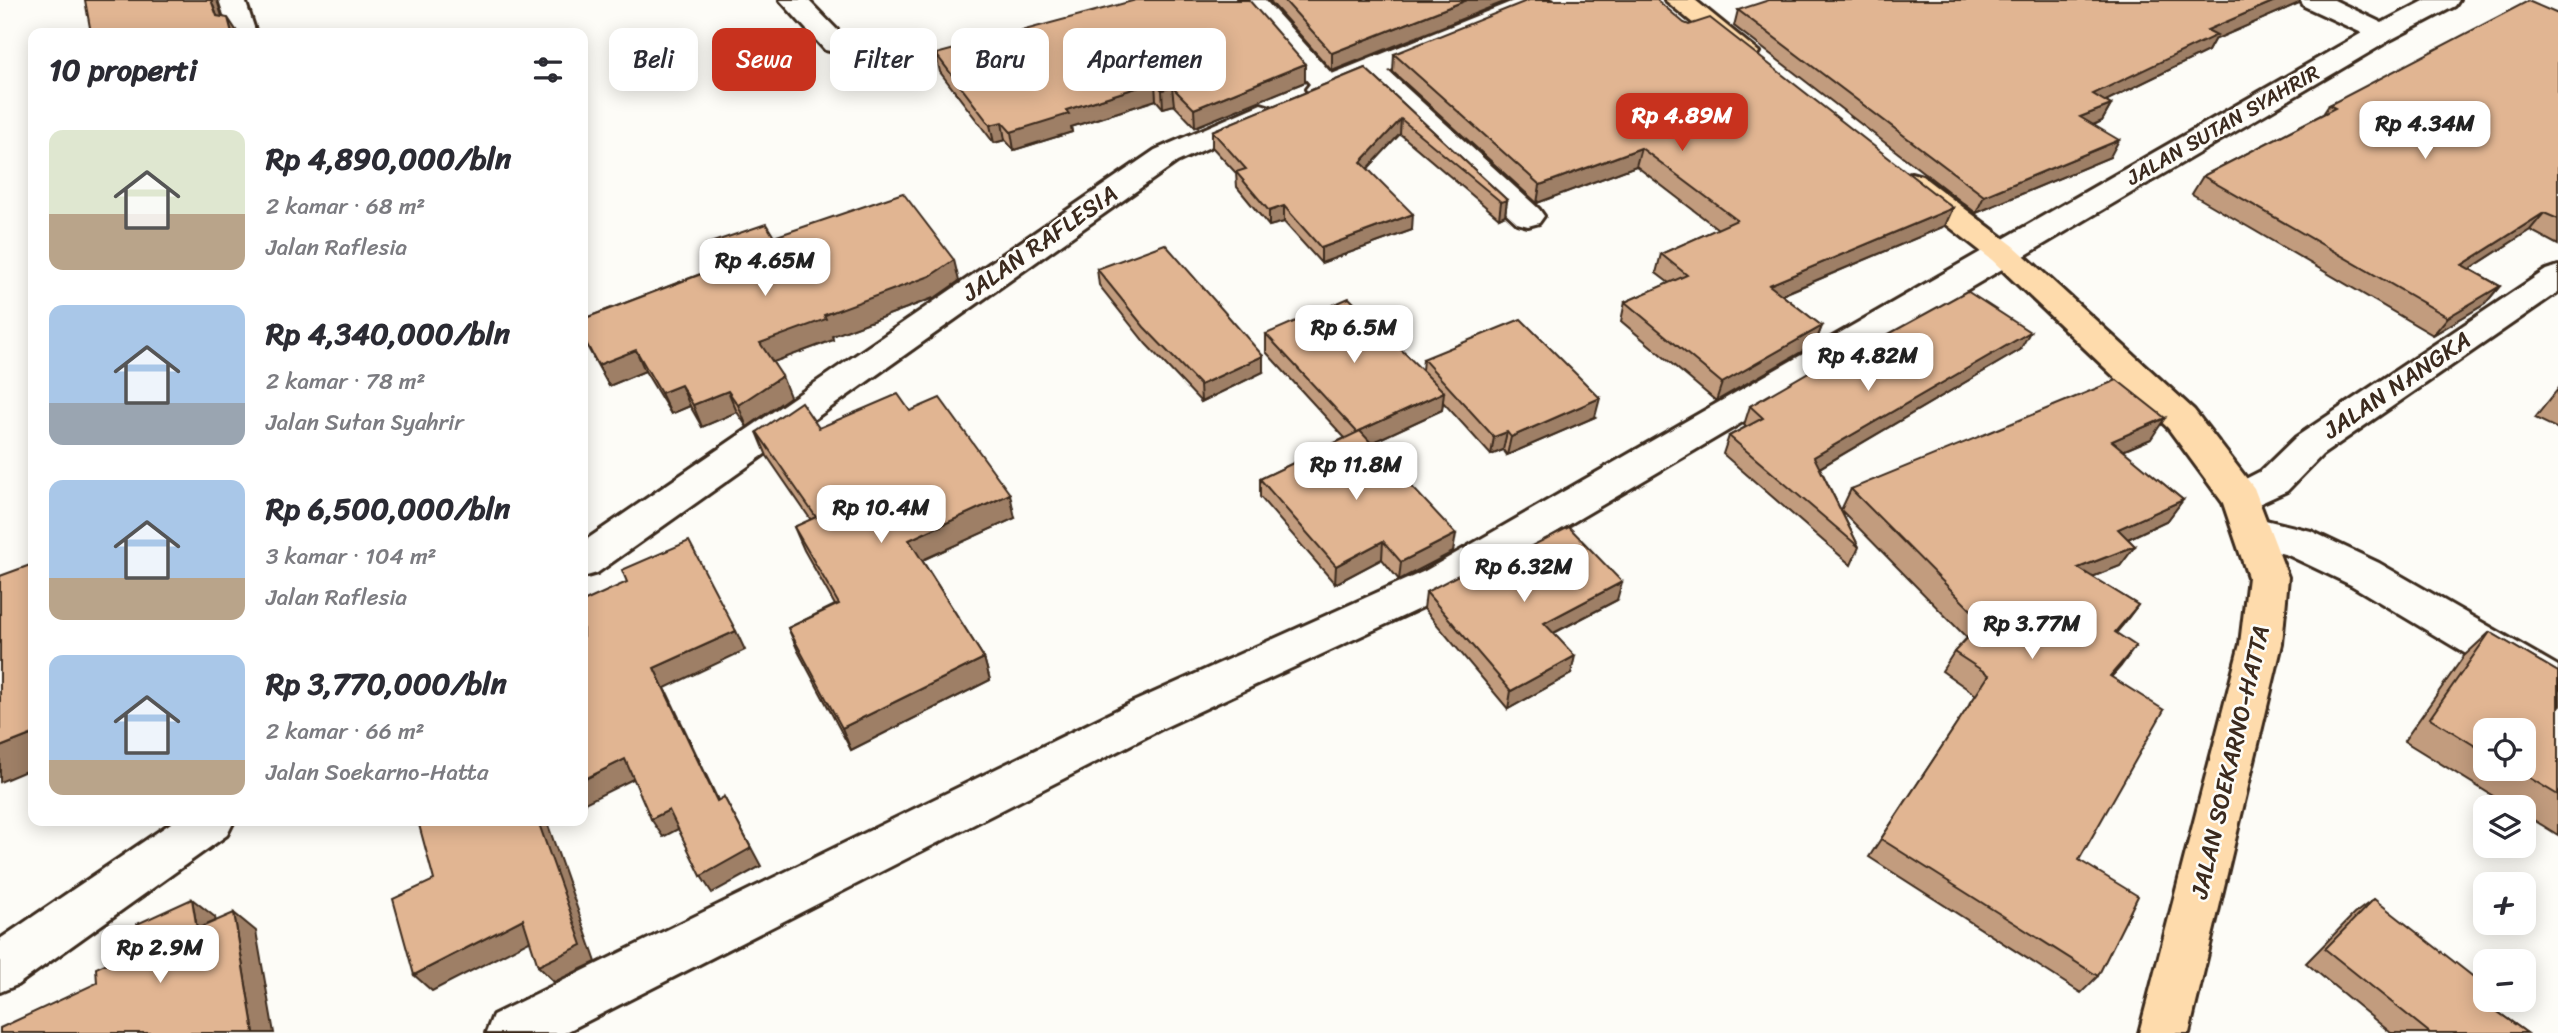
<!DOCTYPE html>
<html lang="id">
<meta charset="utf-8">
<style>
:root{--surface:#fff;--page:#f7f7f7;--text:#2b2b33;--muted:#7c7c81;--accent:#c8321e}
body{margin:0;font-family:Sriracha,sans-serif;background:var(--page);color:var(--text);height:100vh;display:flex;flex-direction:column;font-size:26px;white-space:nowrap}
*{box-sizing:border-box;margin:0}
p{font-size:23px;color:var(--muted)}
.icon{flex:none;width:38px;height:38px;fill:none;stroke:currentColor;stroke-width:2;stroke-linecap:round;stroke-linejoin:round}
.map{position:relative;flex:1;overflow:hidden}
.side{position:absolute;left:28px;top:28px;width:560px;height:798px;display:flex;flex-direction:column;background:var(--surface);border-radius:14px;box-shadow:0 4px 18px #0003}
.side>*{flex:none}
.top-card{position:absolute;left:609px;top:28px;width:665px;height:63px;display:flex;gap:14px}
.buttons{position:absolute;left:2473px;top:718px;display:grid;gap:14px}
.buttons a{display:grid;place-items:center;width:63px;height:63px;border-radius:14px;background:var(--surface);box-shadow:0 4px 18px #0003;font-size:35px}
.price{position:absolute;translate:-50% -60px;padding:0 16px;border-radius:14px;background:#fff;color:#222;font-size:23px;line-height:46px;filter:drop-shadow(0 2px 4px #0008)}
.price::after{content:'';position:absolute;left:50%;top:42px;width:21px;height:16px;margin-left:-10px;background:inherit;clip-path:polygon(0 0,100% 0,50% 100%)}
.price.active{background:var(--accent);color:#fff}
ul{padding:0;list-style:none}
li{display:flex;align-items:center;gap:21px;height:175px;padding:0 21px}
li span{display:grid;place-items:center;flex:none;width:196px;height:140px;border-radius:14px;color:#555}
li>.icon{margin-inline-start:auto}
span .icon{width:84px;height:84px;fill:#fffc;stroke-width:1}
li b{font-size:30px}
h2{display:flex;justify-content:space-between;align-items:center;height:84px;padding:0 21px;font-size:30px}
.tag{padding:0 24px;border-radius:14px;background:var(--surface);box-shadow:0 4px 18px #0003;font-size:24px;line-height:63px}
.tag.active{background:var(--accent);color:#fff}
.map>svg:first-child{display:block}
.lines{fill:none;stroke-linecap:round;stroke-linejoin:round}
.minor-casing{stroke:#3b2a1e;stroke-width:6}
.major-casing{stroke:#3b2a1e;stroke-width:6}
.minor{fill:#fdfcf7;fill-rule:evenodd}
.major{fill:#fedbac;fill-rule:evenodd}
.wall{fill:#c29c7e;stroke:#3b2a1e;stroke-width:2;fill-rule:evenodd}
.shaded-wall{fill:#9e7f66;stroke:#3b2a1e;stroke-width:2}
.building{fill:#e1b592;stroke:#3b2a1e;stroke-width:2}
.labels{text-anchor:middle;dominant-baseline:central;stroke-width:5;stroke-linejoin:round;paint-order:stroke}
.far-street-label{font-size:21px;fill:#3b2a1e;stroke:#fdfcf7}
.street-label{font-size:24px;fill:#3b2a1e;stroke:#fdfcf7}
</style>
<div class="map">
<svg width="2558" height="1033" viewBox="0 0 2558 1033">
<rect width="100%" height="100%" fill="#fdfcf7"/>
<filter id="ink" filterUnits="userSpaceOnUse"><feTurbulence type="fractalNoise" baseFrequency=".0143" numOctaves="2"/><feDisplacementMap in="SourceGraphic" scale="14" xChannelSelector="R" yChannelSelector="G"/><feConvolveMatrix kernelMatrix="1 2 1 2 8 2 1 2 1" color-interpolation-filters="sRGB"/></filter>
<g filter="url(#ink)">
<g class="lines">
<defs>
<g id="minor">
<path d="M219,0H245L256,33H230Z"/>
<path d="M780,0H808L845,38L849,44L845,50L835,52L825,50Z"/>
<path d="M1238,0H1265L1332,74L1516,0H1552L1548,6L1388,71L1539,209L1544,216L1539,223L1528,226L1517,223L1365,81C1348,88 1329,100 1310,95L1306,89L1310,84Z"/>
<path d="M2300,0H2334L2382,23L2426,0H2459L2455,6L2392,39L1453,593L1161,729L564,1033H486L493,1015L1131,703L1425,571L2362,33L2304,6Z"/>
<path d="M1261,104L1271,107L1275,113L1271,119L1177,162L597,573L583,577V542L1155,150Z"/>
<path d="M2558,266V292L2322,455L2287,491L2241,512L2228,508L2222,498L2228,488L2261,471L2296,437L2546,270Z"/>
<path d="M2253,517L2311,531L2379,563L2558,666V705L2543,700L2351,585L2288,555L2239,542L2234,532L2239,522Z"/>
<path d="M174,821H234L227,835L17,985L0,992V939Z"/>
</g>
<g id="major">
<path d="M1665,0H1695L1759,52L1755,58L1745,60L1735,58Z"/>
<path d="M1911,173L1922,176L2014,246L2194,410L2254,488L2288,577L2282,644L2189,1033H2139L2240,644L2248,577L2223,503L2168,428L1992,260L1900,188L1896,182L1900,176Z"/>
</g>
</defs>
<!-- minor casing -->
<use href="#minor" class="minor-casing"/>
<!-- major casing -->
<use href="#major" class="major-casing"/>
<!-- minor -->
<use href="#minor" class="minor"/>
<!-- major -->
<use href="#major" class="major"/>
</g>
<!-- wall -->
<g class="wall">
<path d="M1269,0H1509L1332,71Z"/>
<path d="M2299,3L2214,40L2208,51L2105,101L2111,105L2102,121L2094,125L2110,157L1976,213L1734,26L1738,10Z"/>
<path d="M2558,14V245L2530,230L2470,269L2500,286L2485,304L2433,335L2192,194L2203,176L2323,114L2329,105Z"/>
<path d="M1684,23L1945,226L1782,295L1822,326L1815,344L1716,401L1621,321L1625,302L1669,283L1656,273L1661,254L1718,229L1636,166L1537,203L1393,72L1394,54Z"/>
<path d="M936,54L1305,82L1195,127L1174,105L1163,108L1156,100L1071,127L1072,132L1014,150L1005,140L994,143L940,72Z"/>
<path d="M1365,68L1507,200L1505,215L1499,218L1400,134L1368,168L1412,230L1321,263L1284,222L1269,226L1237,187L1236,173L1212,147V131Z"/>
<path d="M774,237L959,281L936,297L832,336L833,340L773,362L790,397L747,427L737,412L702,427L690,406L671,414L645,371L609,386L583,339V319L716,268L707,244Z"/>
<path d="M1097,269L1263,372L1201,402L1146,344L1099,285Z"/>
<path d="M1266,334L1422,370L1423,359L1595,417L1507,455L1503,450L1491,455L1443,402L1442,410L1371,443L1453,552L1399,580L1382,559L1335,584L1260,497V479L1345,438L1266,352Z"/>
<path d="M2020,350L1820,468L1859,547L1851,565L1723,454L1729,436L1746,427L1744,425L1750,406L1856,352Z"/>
<path d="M2558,389V429L2535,418Z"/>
<path d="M910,411L1015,518L922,560L984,658L990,680L851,750L798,651L788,628L835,605L804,550L794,527L811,520L767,456L757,432L819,428Z"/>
<path d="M2151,439L2123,451L2183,500L2168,520L2128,539L2135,546L2120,566L2092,577L2138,605L2116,633L2121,666L2112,676L2079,860L2098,976L2081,993L1869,857L1976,695L1942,671L1954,652L1967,638L1841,510L1851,489Z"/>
<path d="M1488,568L1617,600L1554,633L1571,674L1508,709L1424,609L1426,592Z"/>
<path d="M2490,632L2558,672V835L2524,814V807H2511L2404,741L2464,656ZM2485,730L2524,768H2485Z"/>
<path d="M2374,899L2491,1007L2527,1033H2391L2306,963L2354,914Z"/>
</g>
<!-- shaded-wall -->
<g class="shaded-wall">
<path d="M211,0H217L227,33L217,16Z"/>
<path d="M1467,0H1509L1332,71V53Z"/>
<path d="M2277,0H2300L2299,3L2214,40L2208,51L2085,111L2093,94L2207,30Z"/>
<path d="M228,18L238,33H232Z"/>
<path d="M1305,64V82L1195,127L1194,109Z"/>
<path d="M1155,82L1156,100L1071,127L1072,132L1014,150L1011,132L1066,110Z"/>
<path d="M1172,87L1174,105L1163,108L1162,90Z"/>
<path d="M2111,105L2102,121L2072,134L2080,117Z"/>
<path d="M1401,119L1400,134L1360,177L1361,162Z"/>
<path d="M1002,122L1005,140L994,143L990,125Z"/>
<path d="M2119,140L2110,157L1976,213L1984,196Z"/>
<path d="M1641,148L1636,166L1537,203L1540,185Z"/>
<path d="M1507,200L1505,215L1499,218L1501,202Z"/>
<path d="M1284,206V222L1269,226V211Z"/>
<path d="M1953,208L1945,226L1762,303L1769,285Z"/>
<path d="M2544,213L2530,230L2448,283L2462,265Z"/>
<path d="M1413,214L1412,230L1321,263V248Z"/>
<path d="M954,260L959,281L936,297L832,336L833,340L768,364L760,343Z"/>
<path d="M2500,286L2485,304L2433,335L2448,317Z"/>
<path d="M1822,326L1815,344L1716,401L1722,383Z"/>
<path d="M2030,332L2020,350L1807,475L1814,457Z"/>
<path d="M636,350L645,371L609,386L598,365Z"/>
<path d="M1263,356V372L1201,402L1200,385Z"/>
<path d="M782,376L790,397L747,427L738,405Z"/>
<path d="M681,385L690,406L671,414L661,393Z"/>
<path d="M728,391L737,412L702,427L693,405Z"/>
<path d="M1444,392L1442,410L1356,450L1357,432Z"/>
<path d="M1600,398L1595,417L1507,455L1511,437Z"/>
<path d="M2165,418L2151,439L2098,461L2112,441Z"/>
<path d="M1507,432L1503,450L1491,455L1494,437Z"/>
<path d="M1010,494L1015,518L916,563L909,540Z"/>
<path d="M2183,500L2168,520L2104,550L2118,529Z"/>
<path d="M1456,534L1453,552L1399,580L1401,562Z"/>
<path d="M1383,541L1382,559L1335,584L1336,566Z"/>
<path d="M2135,546L2120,566L2064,588L2078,568Z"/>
<path d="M1622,582L1617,600L1540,640L1544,623Z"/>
<path d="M2138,605L2123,625L2100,652L2115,632Z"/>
<path d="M736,631L745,650L665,688L727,819L717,801L654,668Z"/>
<path d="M2136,646L2121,666L2095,695L2110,676Z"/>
<path d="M1575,656L1571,674L1508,709L1511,691Z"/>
<path d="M984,658L990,680L851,750L842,728Z"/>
<path d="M33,734V768L0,782V747Z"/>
<path d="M625,759L637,777L583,804V780Z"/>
<path d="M724,797L761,866L712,893L701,876Z"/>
<path d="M669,810L680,828L663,837L651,819Z"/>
<path d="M538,821H550L547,822L596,962L554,982L538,966Z"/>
<path d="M192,899L215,917L220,947L197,929Z"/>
<path d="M234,913L256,931L274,1033H254Z"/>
<path d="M523,919L539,936L432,991L414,975Z"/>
</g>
<!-- building -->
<g class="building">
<path d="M85,0H211L217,16L228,18L232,33H91Z"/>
<path d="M1136,0H1249L1305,64L1194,109L1172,87L1162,90L1155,82L1066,110L1069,114L1011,132L1002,122L990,125L936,54Z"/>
<path d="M1284,0H1467L1332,53Z"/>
<path d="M1529,0H1657L1684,23L1689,25L1710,18L1953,208L1769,285L1822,326L1722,383L1625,302L1687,275L1661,254L1737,220L1641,148L1540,185L1394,54Z"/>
<path d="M1769,0H2277L2207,30L2217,35L2093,94L2111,105L2080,117L2119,140L1984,196L1738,10Z"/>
<path d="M2528,1L2558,14V219L2544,213L2462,265L2500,286L2448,317L2203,176L2335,108L2329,105Z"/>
<path d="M1365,68L1507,200L1501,202L1401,119L1361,162L1413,214L1321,248L1284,206L1269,211L1236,172L1246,169L1212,131Z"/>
<path d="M903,193L954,260L930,276L824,315L826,319L760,343L782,376L738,405L728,391L693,405L681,385L661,393L636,350L598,365L583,337V319L720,267L707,244L766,224L774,237Z"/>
<path d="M1165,244L1263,356L1200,385L1144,327L1097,269Z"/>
<path d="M1967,291L2030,332L1814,457L1859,547L1729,436L1763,418L1750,406L1850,348L1856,352Z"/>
<path d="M1349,298L1444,392L1357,432L1266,334Z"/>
<path d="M1521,319L1600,398L1511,437L1507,432L1494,437L1423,359Z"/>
<path d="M2117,380L2165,418L2112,441L2183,500L2118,529L2135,546L2078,568L2138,605L2115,632L2136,646L2110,676L2164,710L2079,860L2138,896L2098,976L1881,839L1989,675L1954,652L1983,622L1851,489Z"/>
<path d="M898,394L910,411L940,398L1010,494L909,540L984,658L842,728L788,628L839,604L794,527L816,517L757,432L801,402L819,428Z"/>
<path d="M1360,431L1456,534L1401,562L1383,541L1336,566L1260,479Z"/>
<path d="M1569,527L1622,582L1544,623L1575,656L1511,691L1426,592L1483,562L1488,568Z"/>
<path d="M689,541L736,631L654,668L717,801L724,797L751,848L701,876L669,810L651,819L625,759L583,780V602L627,582L622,570Z"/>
<path d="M33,564V734L0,747V576Z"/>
<path d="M2490,632L2558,672V795L2513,768H2524V730H2485V752L2430,718Z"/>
<path d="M418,821H538L582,945L538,966L523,919L414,975L393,899L434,880Z"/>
<path d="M192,899L197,929L234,913L254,1033H0V1028L97,983L96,968L140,948L137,924Z"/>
<path d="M2374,899L2485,986V999H2498L2491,1007L2527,1033H2430L2325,949Z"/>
</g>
</g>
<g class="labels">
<!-- far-street labels -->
<g class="far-street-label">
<text transform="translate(2223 125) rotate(-30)">JALAN SUTAN SYAHRIR</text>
</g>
<!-- street labels -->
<g class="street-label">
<text transform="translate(1040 243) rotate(-35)">JALAN RAFLESIA</text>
<text transform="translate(2397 385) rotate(-34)">JALAN NANGKA</text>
<text transform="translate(2230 762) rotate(-77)">JALAN SOEKARNO-HATTA</text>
</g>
</g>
</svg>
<div class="buttons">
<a><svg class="icon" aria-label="locate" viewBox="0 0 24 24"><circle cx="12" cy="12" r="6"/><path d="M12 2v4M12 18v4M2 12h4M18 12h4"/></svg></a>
<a><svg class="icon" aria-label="layers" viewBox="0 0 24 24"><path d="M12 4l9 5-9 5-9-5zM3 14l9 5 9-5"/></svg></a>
<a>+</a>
<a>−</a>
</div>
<b class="price active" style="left:1682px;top:153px">Rp 4.89M</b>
<b class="price" style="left:2425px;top:161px">Rp 4.34M</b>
<b class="price" style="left:765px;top:298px">Rp 4.65M</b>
<b class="price" style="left:1354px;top:365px">Rp 6.5M</b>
<b class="price" style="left:1868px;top:393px">Rp 4.82M</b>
<b class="price" style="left:1356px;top:502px">Rp 11.8M</b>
<b class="price" style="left:881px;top:545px">Rp 10.4M</b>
<b class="price" style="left:1524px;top:604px">Rp 6.32M</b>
<b class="price" style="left:2032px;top:661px">Rp 3.77M</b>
<b class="price" style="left:160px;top:985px">Rp 2.9M</b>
<div class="top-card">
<a class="tag">Beli</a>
<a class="tag active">Sewa</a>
<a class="tag">Filter</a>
<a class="tag">Baru</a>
<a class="tag">Apartemen</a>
</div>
<section class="side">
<h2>10 properti<svg class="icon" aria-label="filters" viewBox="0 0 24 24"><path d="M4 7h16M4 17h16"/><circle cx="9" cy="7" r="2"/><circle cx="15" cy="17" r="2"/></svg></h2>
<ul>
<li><span style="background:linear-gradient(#dfe7d0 60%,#b9a48a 0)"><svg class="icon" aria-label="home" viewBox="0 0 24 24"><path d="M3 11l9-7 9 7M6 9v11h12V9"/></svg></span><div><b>Rp 4,890,000/bln</b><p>2 kamar · 68 m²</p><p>Jalan Raflesia</p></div></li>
<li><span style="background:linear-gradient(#a9c7e8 70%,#9aa5b1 0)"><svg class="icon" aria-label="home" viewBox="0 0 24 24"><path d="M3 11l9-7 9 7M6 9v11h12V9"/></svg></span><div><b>Rp 4,340,000/bln</b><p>2 kamar · 78 m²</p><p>Jalan Sutan Syahrir</p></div></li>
<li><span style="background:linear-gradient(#a9c7e8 70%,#b9a48a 0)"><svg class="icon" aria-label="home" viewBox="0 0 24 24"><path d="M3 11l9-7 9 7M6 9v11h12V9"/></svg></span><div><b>Rp 6,500,000/bln</b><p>3 kamar · 104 m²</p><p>Jalan Raflesia</p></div></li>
<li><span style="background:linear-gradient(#a9c7e8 75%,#b9a48a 0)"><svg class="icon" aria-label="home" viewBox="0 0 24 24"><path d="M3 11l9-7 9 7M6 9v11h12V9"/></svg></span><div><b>Rp 3,770,000/bln</b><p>2 kamar · 66 m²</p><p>Jalan Soekarno-Hatta</p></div></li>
</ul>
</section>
</div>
